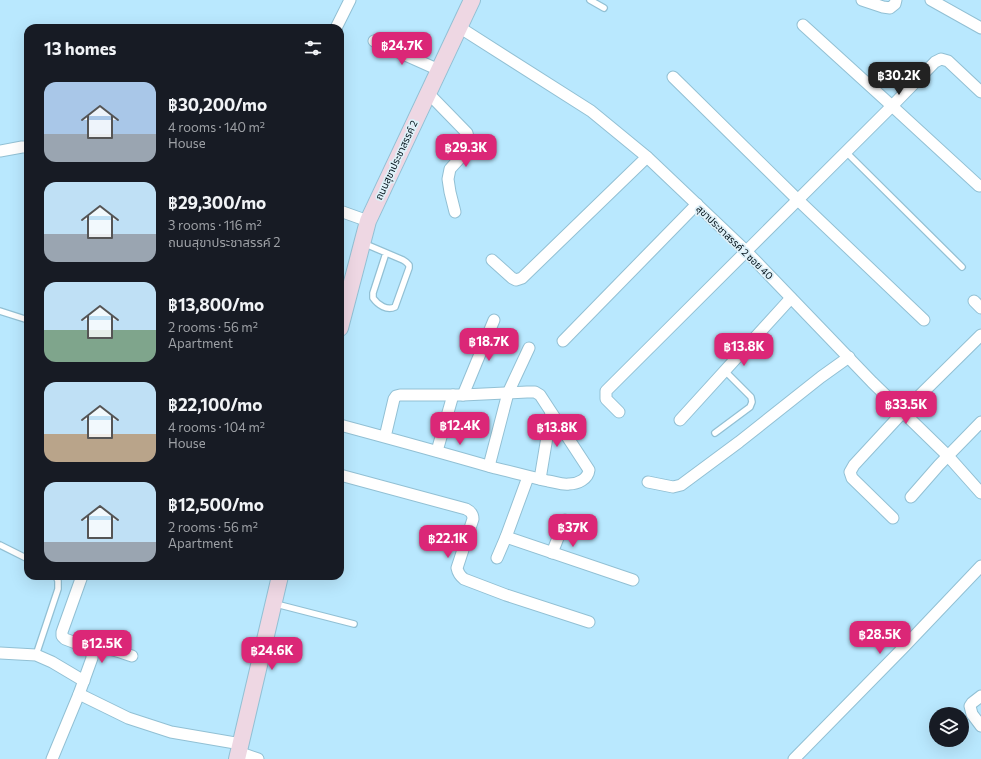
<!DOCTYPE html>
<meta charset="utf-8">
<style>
:root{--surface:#171b24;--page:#242831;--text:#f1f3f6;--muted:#9ea1a6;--accent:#db2777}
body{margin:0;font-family:Commissioner,"Noto Sans Thai",sans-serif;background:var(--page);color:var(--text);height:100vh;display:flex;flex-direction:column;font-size:15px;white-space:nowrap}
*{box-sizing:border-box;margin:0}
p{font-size:13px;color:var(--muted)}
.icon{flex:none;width:22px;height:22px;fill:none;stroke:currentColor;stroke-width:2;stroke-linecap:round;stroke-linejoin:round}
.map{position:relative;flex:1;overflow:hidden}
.details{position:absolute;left:24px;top:24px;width:320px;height:556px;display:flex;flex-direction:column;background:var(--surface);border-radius:12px;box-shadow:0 4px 16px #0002}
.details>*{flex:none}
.fabs{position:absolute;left:929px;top:707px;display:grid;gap:8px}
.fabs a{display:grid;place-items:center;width:40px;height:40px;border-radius:50%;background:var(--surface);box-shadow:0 4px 16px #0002;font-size:20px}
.price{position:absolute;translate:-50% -34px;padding:0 9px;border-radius:8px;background:var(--accent);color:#fff;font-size:13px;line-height:26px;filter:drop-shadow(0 1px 2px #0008)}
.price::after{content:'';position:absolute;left:50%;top:24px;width:12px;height:9px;margin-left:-6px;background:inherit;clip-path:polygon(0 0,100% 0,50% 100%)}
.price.current{background:#222;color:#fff}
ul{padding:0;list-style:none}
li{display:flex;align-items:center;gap:12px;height:100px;padding:0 20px}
li span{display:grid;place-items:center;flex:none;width:112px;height:80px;border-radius:12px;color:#555}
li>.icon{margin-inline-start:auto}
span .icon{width:48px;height:48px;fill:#fffc;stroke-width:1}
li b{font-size:17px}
h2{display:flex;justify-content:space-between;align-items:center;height:48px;padding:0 20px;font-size:17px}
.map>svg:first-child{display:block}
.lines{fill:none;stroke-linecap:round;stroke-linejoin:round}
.lane-casing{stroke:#92c0d4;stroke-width:8}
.street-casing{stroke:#92c0d4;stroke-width:13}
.secondary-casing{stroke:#92c0d4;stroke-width:18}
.lane{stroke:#fff;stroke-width:5.5}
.street{stroke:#fff;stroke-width:11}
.secondary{stroke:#eed7e3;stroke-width:16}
.labels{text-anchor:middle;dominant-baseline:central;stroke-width:3.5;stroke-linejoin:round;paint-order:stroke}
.street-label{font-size:10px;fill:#021119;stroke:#def1f9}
</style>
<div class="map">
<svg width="981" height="759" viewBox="0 0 981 759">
<rect width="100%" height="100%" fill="#b9e8fe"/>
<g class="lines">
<defs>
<g id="lane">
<path d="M590,0L604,8"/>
<path d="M846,152L962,267"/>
<path d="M363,243L403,260L406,262L409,265V268L395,307C387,311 378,305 373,298V293L386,253"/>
<path d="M0,311L28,320"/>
<path d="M715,433L750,407L752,402L751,397L725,371"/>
<path d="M0,545L28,559"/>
<path d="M276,604L354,624"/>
<path d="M36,655L58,589V581L56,576"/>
</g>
<g id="street">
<path d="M862,0L883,7L890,8L895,4L896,0"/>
<path d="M931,0L981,28"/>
<path d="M803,25L892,106L979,186"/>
<path d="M459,27L591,111L647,157L746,251L872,382L948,456L981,493"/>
<path d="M336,28L350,0"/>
<path d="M374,41L439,70"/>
<path d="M673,77L798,200L924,320"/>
<path d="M428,93L467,133L469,141L467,147L460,158L450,169L448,179L450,192L455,212"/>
<path d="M0,151L22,147H28"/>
<path d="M340,211L368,221"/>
<path d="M492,260L512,278L516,280L522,278L647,157"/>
<path d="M974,301L981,308"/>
<path d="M563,341L697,204"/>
<path d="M463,395L494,320"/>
<path d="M619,412L606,399V391L892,106L935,62L941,59L948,61L981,92"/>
<path d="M680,420L791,298"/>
<path d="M340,425C392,439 443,453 495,468C513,472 530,477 548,481C555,482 562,485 569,484C578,484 588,479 589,470L540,395L535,392H527L463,395H400L396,396L394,399L385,437"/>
<path d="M437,451L453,395"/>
<path d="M489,466L508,393L529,348"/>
<path d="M340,475L466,509C470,511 473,513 473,519L457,568C458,573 460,576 464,579L506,595L589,622"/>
<path d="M540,479L551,413"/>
<path d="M648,482L673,487L681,485L739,442L821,377L849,357"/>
<path d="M911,497L939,465L981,422"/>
<path d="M893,518L852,478L850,472L854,465L903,412L981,335"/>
<path d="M506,537L633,580"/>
<path d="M552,553L565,520"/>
<path d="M497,558L506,537L528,477"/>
<path d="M91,649C104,645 119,652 132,656"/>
<path d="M0,653L36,655L52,662L84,681"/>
<path d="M79,694L128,718L171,732L241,744"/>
<path d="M981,696L972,703L970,706L972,714L981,726"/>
<path d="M238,752L258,759"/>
<path d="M52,759L79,694L92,658V653L89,648L65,639L62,636V632L82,576"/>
<path d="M794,759L903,648L981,566"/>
</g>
<g id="secondary">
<path d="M340,328L368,221L472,0"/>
<path d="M237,759L280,576"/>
</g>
</defs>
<!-- lane casing -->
<use href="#lane" class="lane-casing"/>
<!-- street casing -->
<use href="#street" class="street-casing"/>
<!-- secondary casing -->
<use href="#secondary" class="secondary-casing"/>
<!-- lane -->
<use href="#lane" class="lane"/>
<!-- street -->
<use href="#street" class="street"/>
<!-- secondary -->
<use href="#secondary" class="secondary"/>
</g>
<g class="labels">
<!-- street labels -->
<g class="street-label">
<text transform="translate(396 160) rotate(-65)">ถนนสุขาประชาสรรค์ 2</text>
<text transform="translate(735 242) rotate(44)">สุขาประชาสรรค์ 2 ซอย 40</text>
</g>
</g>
</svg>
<div class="fabs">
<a><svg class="icon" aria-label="layers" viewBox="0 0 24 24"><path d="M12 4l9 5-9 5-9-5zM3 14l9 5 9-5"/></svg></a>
</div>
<b class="price" style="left:402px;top:66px">฿24.7K</b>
<b class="price current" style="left:899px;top:96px">฿30.2K</b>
<b class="price" style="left:466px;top:168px">฿29.3K</b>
<b class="price" style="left:489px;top:362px">฿18.7K</b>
<b class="price" style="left:744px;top:367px">฿13.8K</b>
<b class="price" style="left:906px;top:425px">฿33.5K</b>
<b class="price" style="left:460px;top:446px">฿12.4K</b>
<b class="price" style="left:557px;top:448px">฿13.8K</b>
<b class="price" style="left:573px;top:548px">฿37K</b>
<b class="price" style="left:448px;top:559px">฿22.1K</b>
<b class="price" style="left:880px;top:655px">฿28.5K</b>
<b class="price" style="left:102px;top:664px">฿12.5K</b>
<b class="price" style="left:272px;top:671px">฿24.6K</b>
<section class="details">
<h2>13 homes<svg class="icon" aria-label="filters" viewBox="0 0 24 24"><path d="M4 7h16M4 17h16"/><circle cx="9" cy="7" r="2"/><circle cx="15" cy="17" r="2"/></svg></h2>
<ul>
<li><span style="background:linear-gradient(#a9c7e8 65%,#9aa5b1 0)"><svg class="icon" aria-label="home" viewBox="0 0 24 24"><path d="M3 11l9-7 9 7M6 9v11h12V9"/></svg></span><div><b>฿30,200/mo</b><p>4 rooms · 140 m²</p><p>House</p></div></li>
<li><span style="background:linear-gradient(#bfe0f5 65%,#9aa5b1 0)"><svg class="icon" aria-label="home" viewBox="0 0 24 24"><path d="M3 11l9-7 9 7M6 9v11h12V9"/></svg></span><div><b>฿29,300/mo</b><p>3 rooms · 116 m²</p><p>ถนนสุขาประชาสรรค์ 2</p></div></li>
<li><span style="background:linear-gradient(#bfe0f5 60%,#7fa58c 0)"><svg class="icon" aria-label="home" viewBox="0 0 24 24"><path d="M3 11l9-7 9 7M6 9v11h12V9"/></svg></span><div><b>฿13,800/mo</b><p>2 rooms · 56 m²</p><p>Apartment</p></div></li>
<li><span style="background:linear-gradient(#bfe0f5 65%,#b9a48a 0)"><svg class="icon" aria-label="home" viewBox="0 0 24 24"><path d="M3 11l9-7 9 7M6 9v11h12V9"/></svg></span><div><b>฿22,100/mo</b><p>4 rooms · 104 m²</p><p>House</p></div></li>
<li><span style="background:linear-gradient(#bfe0f5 75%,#9aa5b1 0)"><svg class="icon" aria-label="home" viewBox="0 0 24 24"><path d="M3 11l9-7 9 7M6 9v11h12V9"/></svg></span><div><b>฿12,500/mo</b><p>2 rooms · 56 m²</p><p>Apartment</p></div></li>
</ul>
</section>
</div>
